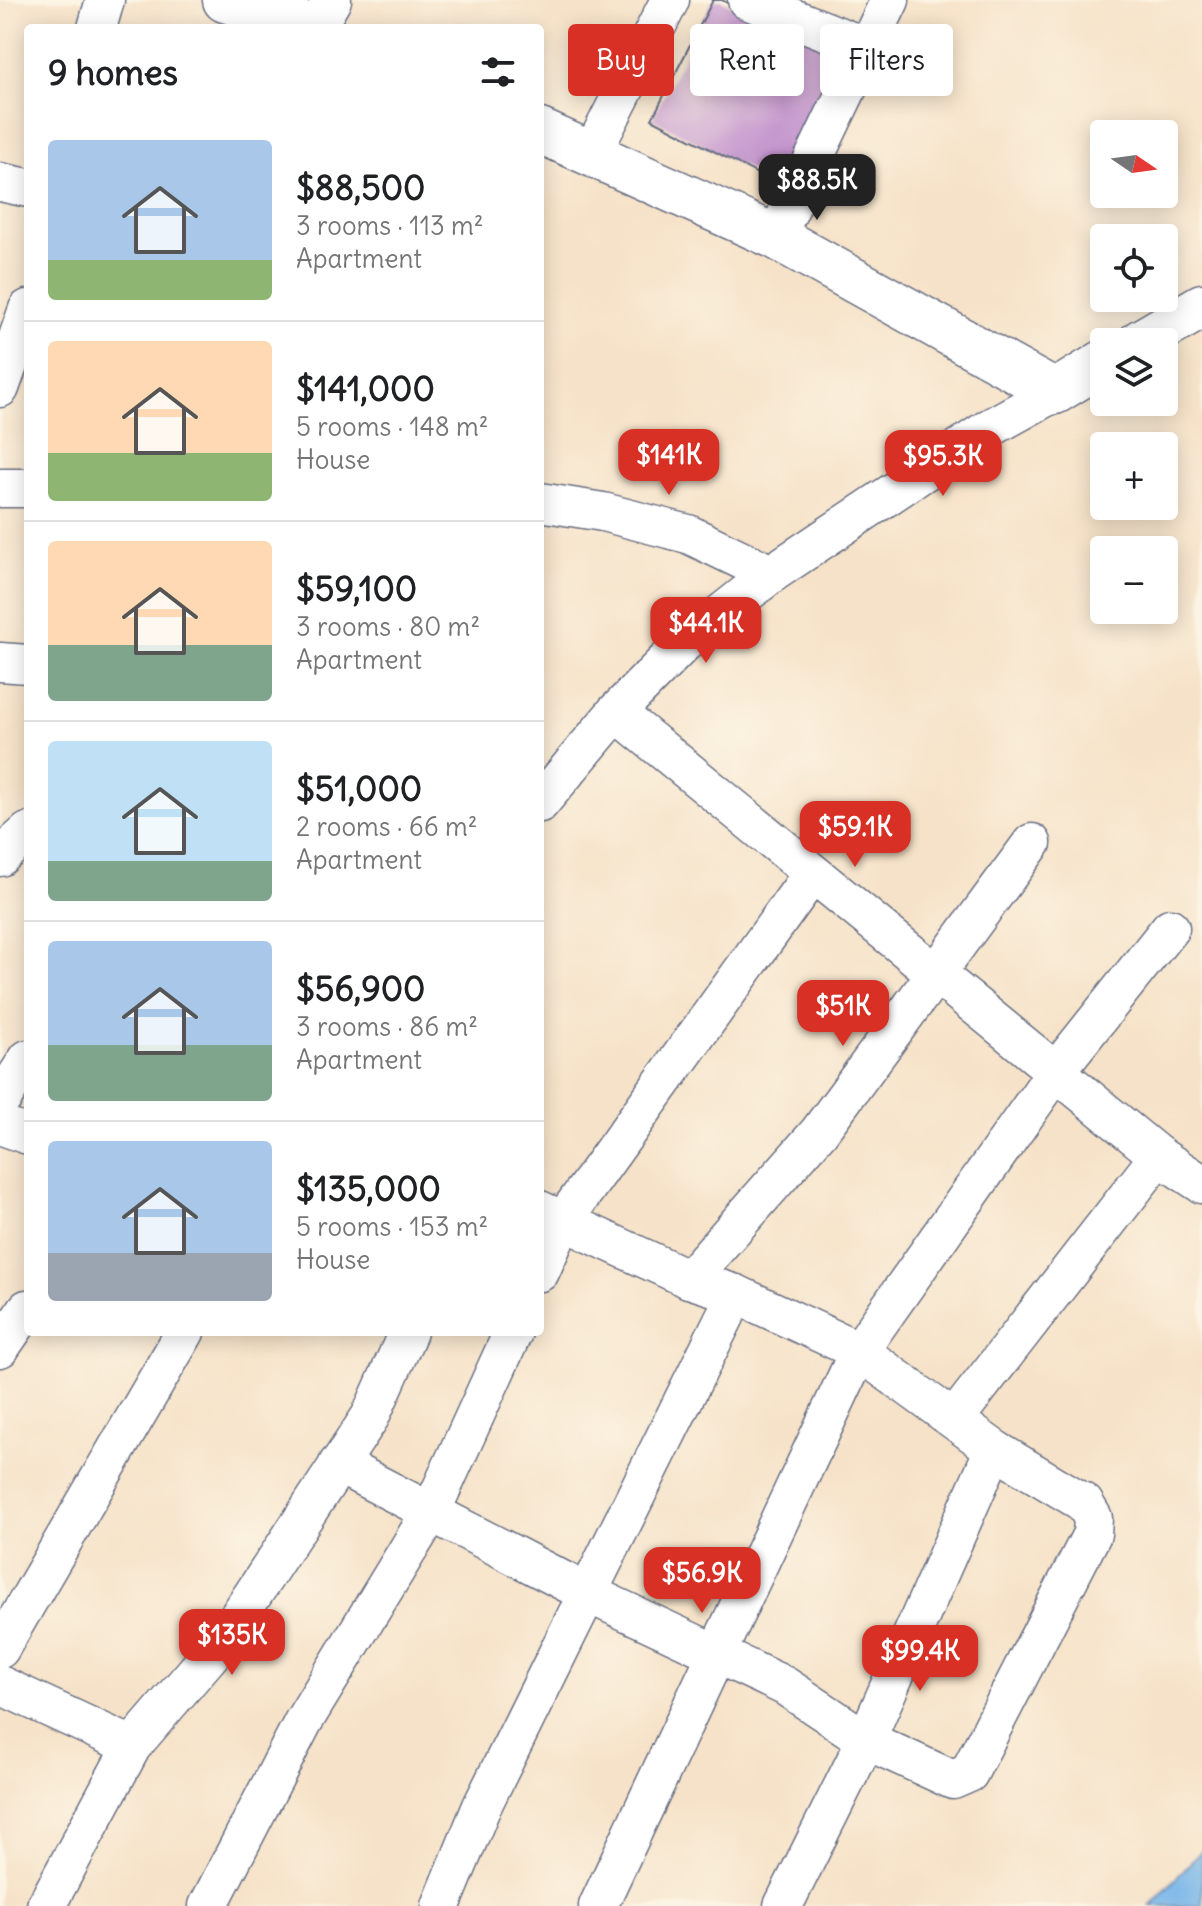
<!DOCTYPE html>
<meta charset="utf-8">
<style>
:root{--surface:#fff;--page:#f2f2f2;--text:#202124;--muted:#757577;--line:#e0e0e0;--accent:#d93025}
body{margin:0;font-family:Delius,sans-serif;background:var(--page);color:var(--text);height:100vh;display:flex;flex-direction:column;font-size:30px;white-space:nowrap}
*{box-sizing:border-box;margin:0}
p{font-size:26px;color:var(--muted)}
.icon{flex:none;width:44px;height:44px;fill:none;stroke:currentColor;stroke-width:2;stroke-linecap:round;stroke-linejoin:round}
.map{position:relative;flex:1;overflow:hidden}
.drawer{position:absolute;left:24px;top:24px;width:520px;height:1312px;display:flex;flex-direction:column;background:var(--surface);border-radius:8px;box-shadow:0 4px 20px #0003}
.drawer>*{flex:none}
.banner{position:absolute;left:568px;top:24px;width:514px;height:72px;display:flex;gap:16px}
.needle{width:52px;rotate:103deg}
.buttons{position:absolute;left:1090px;top:120px;display:grid;gap:16px}
.buttons a{display:grid;place-items:center;width:88px;height:88px;border-radius:8px;background:var(--surface);box-shadow:0 4px 20px #0003;font-size:40px}
.price{position:absolute;translate:-50% -68px;padding:0 18px;border-radius:16px;background:var(--accent);color:#fff;font-size:26px;line-height:52px;filter:drop-shadow(0 2px 4px #0008)}
.price::after{content:'';position:absolute;left:50%;top:48px;width:24px;height:18px;margin-left:-12px;background:inherit;clip-path:polygon(0 0,100% 0,50% 100%)}
.price.selected{background:#222;color:#fff}
ul{padding:0;list-style:none}
li{display:flex;align-items:center;gap:24px;height:200px;padding:0 24px}
li+li{border-top:2px solid var(--line)}
li span{display:grid;place-items:center;flex:none;width:224px;height:160px;border-radius:8px;color:#555}
li>.icon{margin-inline-start:auto}
span .icon{width:96px;height:96px;fill:#fffc;stroke-width:1}
li b{font-size:34px}
h2{display:flex;justify-content:space-between;align-items:center;height:96px;padding:0 24px;font-size:34px}
.chip{padding:0 28px;border-radius:8px;background:var(--surface);box-shadow:0 4px 20px #0003;font-size:28px;line-height:72px}
.chip.selected{background:var(--accent);color:#fff}
.map>svg:first-child{display:block}
.water{fill:#74b4e8;stroke:#4872a3;stroke-width:2}
.building{fill:#c191cc}
.lines{fill:none;stroke-linecap:round;stroke-linejoin:round}
.street-casing{stroke:#686e83;stroke-width:41}
.secondary-casing{stroke:#686e83;stroke-width:47}
.street{stroke:#fff;stroke-width:38}
.secondary{stroke:#fff;stroke-width:44}
</style>
<div class="map">
<svg width="1202" height="1906" viewBox="0 0 1202 1906">
<rect width="100%" height="100%" fill="#fcf5e5"/>
<filter id="ink" filterUnits="userSpaceOnUse"><feTurbulence type="fractalNoise" baseFrequency=".0125" numOctaves="2"/><feDisplacementMap in="SourceGraphic" scale="16" xChannelSelector="R" yChannelSelector="G"/><feConvolveMatrix kernelMatrix="1 2 1 2 8 2 1 2 1" color-interpolation-filters="sRGB"/></filter>
<filter id="wash" filterUnits="userSpaceOnUse"><feTurbulence type="fractalNoise" baseFrequency=".006" numOctaves="4" result="noise"/><feDisplacementMap in="SourceGraphic" scale="32" xChannelSelector="R" yChannelSelector="G"/><feGaussianBlur stdDeviation="1.8" result="paint"/><feColorMatrix in="noise" values="0 0 0 0 0 0 0 0 0 0 0 0 0 0 0 0 0 1.4 0 .05"/><feComposite in="paint" operator="in"/></filter>
<g filter="url(#wash)">
<rect width="100%" height="100%" fill="#f6e2c8"/>
<!-- water -->
<path class="water" d="M1202,1850V1906H1150Z"/>
<g id="blocks">
<!-- building -->
<path class="building" d="M713,0H722L762,22L848,49L781,186L652,119Z"/>
</g>
</g>
<g filter="url(#ink)">
<use href="#blocks" fill-opacity="0" stroke="#686e83" stroke-width="2"/>
<g class="lines">
<defs>
<g id="street">
<path d="M747,0L866,47"/>
<path d="M97,28L105,0"/>
<path d="M316,28L332,0"/>
<path d="M591,155L670,0"/>
<path d="M0,182L28,188"/>
<path d="M776,237L890,0"/>
<path d="M0,388L28,309"/>
<path d="M0,488H28"/>
<path d="M540,502L603,512L688,534L771,574"/>
<path d="M0,662L28,664"/>
<path d="M616,712L1159,1156L955,1418"/>
<path d="M540,803L616,712L684,643L771,574L988,429L1055,392"/>
<path d="M0,857L28,832"/>
<path d="M0,1102L28,1059"/>
<path d="M0,1125L28,1135"/>
<path d="M1159,1156L1202,1184"/>
<path d="M540,1272L563,1221L812,874"/>
<path d="M689,1279L819,1132L1032,843"/>
<path d="M0,1348L27,1309"/>
<path d="M338,1464L587,1593L785,1686L866,1740L953,1780L969,1773L1092,1534L1093,1518L1084,1503L994,1449L859,1351L736,1294L689,1279L540,1210"/>
<path d="M0,1649L185,1332"/>
<path d="M0,1685L132,1746"/>
<path d="M46,1906L132,1746L223,1640L370,1417L408,1332"/>
<path d="M208,1906L303,1722L431,1512L513,1332"/>
<path d="M441,1906L482,1806L736,1294"/>
<path d="M598,1906L859,1351L1057,1070L1170,928"/>
<path d="M783,1906L866,1740L994,1449"/>
</g>
<g id="secondary">
<path d="M225,0L316,28"/>
<path d="M540,131L776,237L1055,392L1104,362"/>
<path d="M1140,342L1202,306"/>
</g>
</defs>
<!-- street casing -->
<use href="#street" class="street-casing"/>
<!-- secondary casing -->
<use href="#secondary" class="secondary-casing"/>
<!-- street -->
<use href="#street" class="street"/>
<!-- secondary -->
<use href="#secondary" class="secondary"/>
</g>
</g>
</svg>
<div class="buttons">
<a><svg class="needle" viewBox="-14 -14 28 28"><path d="M0-13l5 13h-10z" fill="#e53935"/><path d="M0 13l5-13h-10z" fill="#757577"/></svg></a>
<a><svg class="icon" aria-label="locate" viewBox="0 0 24 24"><circle cx="12" cy="12" r="6"/><path d="M12 2v4M12 18v4M2 12h4M18 12h4"/></svg></a>
<a><svg class="icon" aria-label="layers" viewBox="0 0 24 24"><path d="M12 4l9 5-9 5-9-5zM3 14l9 5 9-5"/></svg></a>
<a>+</a>
<a>−</a>
</div>
<b class="price selected" style="left:817px;top:222px">$88.5K</b>
<b class="price" style="left:669px;top:497px">$141K</b>
<b class="price" style="left:943px;top:498px">$95.3K</b>
<b class="price" style="left:706px;top:665px">$44.1K</b>
<b class="price" style="left:855px;top:869px">$59.1K</b>
<b class="price" style="left:843px;top:1048px">$51K</b>
<b class="price" style="left:702px;top:1615px">$56.9K</b>
<b class="price" style="left:232px;top:1677px">$135K</b>
<b class="price" style="left:920px;top:1693px">$99.4K</b>
<div class="banner">
<a class="chip selected">Buy</a>
<a class="chip">Rent</a>
<a class="chip">Filters</a>
</div>
<section class="drawer">
<h2>9 homes<svg class="icon" aria-label="filters" viewBox="0 0 24 24"><path d="M4 7h16M4 17h16"/><circle cx="9" cy="7" r="2"/><circle cx="15" cy="17" r="2"/></svg></h2>
<ul>
<li><span style="background:linear-gradient(#a9c7e8 75%,#8fb573 0)"><svg class="icon" aria-label="home" viewBox="0 0 24 24"><path d="M3 11l9-7 9 7M6 9v11h12V9"/></svg></span><div><b>$88,500</b><p>3 rooms · 113 m²</p><p>Apartment</p></div></li>
<li><span style="background:linear-gradient(#ffd9b3 70%,#8fb573 0)"><svg class="icon" aria-label="home" viewBox="0 0 24 24"><path d="M3 11l9-7 9 7M6 9v11h12V9"/></svg></span><div><b>$141,000</b><p>5 rooms · 148 m²</p><p>House</p></div></li>
<li><span style="background:linear-gradient(#ffd9b3 65%,#7fa58c 0)"><svg class="icon" aria-label="home" viewBox="0 0 24 24"><path d="M3 11l9-7 9 7M6 9v11h12V9"/></svg></span><div><b>$59,100</b><p>3 rooms · 80 m²</p><p>Apartment</p></div></li>
<li><span style="background:linear-gradient(#bfe0f5 75%,#7fa58c 0)"><svg class="icon" aria-label="home" viewBox="0 0 24 24"><path d="M3 11l9-7 9 7M6 9v11h12V9"/></svg></span><div><b>$51,000</b><p>2 rooms · 66 m²</p><p>Apartment</p></div></li>
<li><span style="background:linear-gradient(#a9c7e8 65%,#7fa58c 0)"><svg class="icon" aria-label="home" viewBox="0 0 24 24"><path d="M3 11l9-7 9 7M6 9v11h12V9"/></svg></span><div><b>$56,900</b><p>3 rooms · 86 m²</p><p>Apartment</p></div></li>
<li><span style="background:linear-gradient(#a9c7e8 70%,#9aa5b1 0)"><svg class="icon" aria-label="home" viewBox="0 0 24 24"><path d="M3 11l9-7 9 7M6 9v11h12V9"/></svg></span><div><b>$135,000</b><p>5 rooms · 153 m²</p><p>House</p></div></li>
</ul>
</section>
</div>
